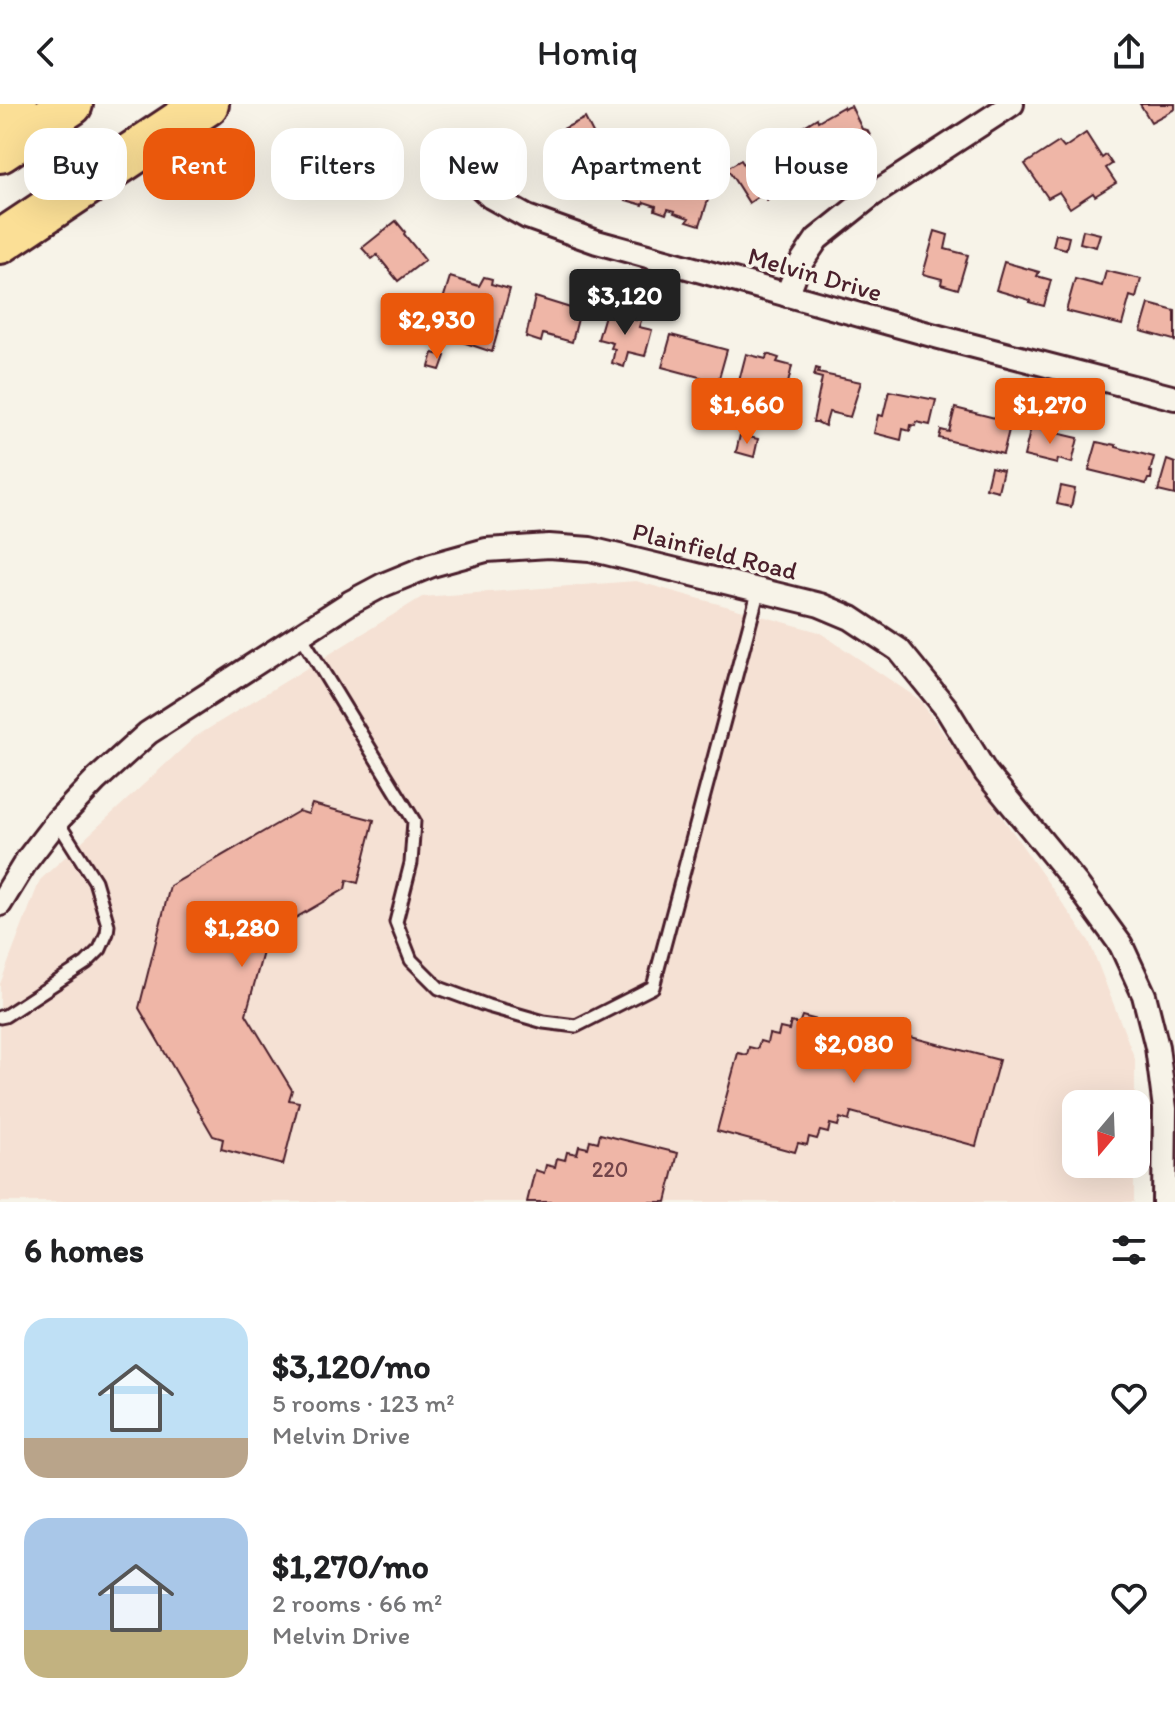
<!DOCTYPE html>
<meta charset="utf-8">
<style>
:root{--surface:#fff;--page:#f2f2f2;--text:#202124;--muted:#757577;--accent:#ea580c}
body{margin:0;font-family:Itim,sans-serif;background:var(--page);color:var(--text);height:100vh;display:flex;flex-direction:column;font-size:30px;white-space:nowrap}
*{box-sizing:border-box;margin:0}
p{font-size:26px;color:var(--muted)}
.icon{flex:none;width:44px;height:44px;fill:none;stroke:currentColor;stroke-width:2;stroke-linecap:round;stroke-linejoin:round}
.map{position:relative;height:1098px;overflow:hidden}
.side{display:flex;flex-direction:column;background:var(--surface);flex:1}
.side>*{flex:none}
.banner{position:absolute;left:24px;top:24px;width:1128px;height:72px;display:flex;gap:16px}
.needle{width:52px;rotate:199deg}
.tools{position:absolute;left:1062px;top:986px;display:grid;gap:16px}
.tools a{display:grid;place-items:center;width:88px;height:88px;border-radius:16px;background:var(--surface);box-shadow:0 8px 32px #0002;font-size:40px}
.price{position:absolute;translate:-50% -68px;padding:0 18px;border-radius:8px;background:var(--accent);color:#fff;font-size:26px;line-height:52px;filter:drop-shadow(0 2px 4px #0008)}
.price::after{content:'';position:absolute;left:50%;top:48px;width:24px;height:18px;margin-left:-12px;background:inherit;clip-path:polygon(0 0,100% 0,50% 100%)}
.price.current{background:#222;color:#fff}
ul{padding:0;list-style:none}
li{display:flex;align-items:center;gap:24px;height:200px;padding:0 24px}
li span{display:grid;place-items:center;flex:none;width:224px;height:160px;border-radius:24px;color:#555}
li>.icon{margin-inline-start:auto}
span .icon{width:96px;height:96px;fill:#fffc;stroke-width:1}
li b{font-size:34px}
h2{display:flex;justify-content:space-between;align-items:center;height:96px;padding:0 24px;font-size:34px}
.chip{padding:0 28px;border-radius:24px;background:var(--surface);box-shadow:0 8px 32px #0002;font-size:28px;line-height:72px}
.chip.current{background:var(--accent);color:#fff}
header{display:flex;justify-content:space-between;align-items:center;height:104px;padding:0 24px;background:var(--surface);font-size:36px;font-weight:600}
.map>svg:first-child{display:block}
.built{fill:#f5e1d4}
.building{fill:#efb6a7;stroke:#4a1f2b;stroke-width:2}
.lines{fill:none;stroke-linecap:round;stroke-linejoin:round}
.service-casing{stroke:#4a1f2b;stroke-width:17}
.minor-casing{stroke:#4a1f2b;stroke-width:28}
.motorway-casing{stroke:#4a1f2b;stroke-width:48}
.service{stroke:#f7f3e8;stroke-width:11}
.minor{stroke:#f7f3e8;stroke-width:22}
.motorway{stroke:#fbdf96;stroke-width:42}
.labels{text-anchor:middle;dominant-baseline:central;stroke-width:7;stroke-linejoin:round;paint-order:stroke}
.number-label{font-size:22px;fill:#73454a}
.street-label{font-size:26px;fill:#4a1f2b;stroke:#f7f3e8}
</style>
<header><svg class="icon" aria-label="back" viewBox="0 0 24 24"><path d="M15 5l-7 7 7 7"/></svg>Homiq<svg class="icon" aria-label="share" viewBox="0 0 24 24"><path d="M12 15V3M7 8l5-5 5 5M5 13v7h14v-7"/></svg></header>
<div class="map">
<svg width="1175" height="1098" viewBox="0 0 1175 1098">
<rect width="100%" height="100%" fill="#f7f3e8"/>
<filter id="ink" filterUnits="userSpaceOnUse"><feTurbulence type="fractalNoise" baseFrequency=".0125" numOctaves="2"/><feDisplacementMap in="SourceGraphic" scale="16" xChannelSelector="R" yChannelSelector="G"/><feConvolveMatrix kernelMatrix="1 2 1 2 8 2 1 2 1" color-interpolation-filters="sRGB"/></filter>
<g filter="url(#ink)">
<!-- built -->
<path class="built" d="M636,477L819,528L920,596L1089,837L1135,955V1000H1076V1060H1134V1098H0V880L40,776L195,633L422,493Z"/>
<!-- building -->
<g class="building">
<path d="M1140,0H1175V5L1151,18Z"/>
<path d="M851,2L862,25L867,26L870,31L868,36L863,39L859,38L839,53L834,47L819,56L801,24L817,14L818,17L843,3L844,5Z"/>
<path d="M585,14L602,47L576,61L559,27Z"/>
<path d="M1086,29L1102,54L1106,51L1112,60L1106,64L1116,79L1095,92L1093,89L1070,104L1059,88L1048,94L1025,60L1059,38L1064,44Z"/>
<path d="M779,43L795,69L783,76L788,83L767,96L764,89L749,99L727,64L741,56L746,64Z"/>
<path d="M622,58L625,59L624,68L632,73L641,68L649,71L651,65L668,70L670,69L676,71L674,77L682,80L684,68L695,72L694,76L700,78L696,90L703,92L702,94L708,96L700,121L687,117L689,114L674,109L675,107L668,105L666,110L655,106L656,102L644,98L643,101L626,96L631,81L625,79L627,74L621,63Z"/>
<path d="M396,117L405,128L404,130L425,156L398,177L377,151L372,155L362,144Z"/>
<path d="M1083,126L1100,130L1096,143L1080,139Z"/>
<path d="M935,127L948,131L945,145L968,151L958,185L941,180L942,175L923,170Z"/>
<path d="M1056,130L1069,133L1066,145L1053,142Z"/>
<path d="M1004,158L1039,168L1037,172L1051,176L1044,202L1029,198L1030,196L996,186Z"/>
<path d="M1106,167L1141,175L1136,194L1130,192L1122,221L1066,207L1075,175L1102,182Z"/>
<path d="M450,173L479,182L484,173L492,175L491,180L510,185L492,248L439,230L447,203L441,202Z"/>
<path d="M535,193L580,207L572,238L543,230L541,238L526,233Z"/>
<path d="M1149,200L1175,207V238L1174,236L1141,227Z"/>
<path d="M605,211L621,215L622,212L636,216L637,213L642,214L639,223L652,226L645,252L628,248L624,263L612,259L615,245L611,244L613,239L598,235Z"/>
<path d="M671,231L727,246L718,278L662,263Z"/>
<path d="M433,249L445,252L440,266L429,263Z"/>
<path d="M746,250L766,255L767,250L779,254L777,258L792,262L786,288L771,284L764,308L733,300Z"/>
<path d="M816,264L819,265L818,269L861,278L850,313L829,308L825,322L817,318H813L822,274L814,272Z"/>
<path d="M889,287L936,296L930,321L916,318L915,322L911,321L910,327L903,325L901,336L874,329L878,311L883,312Z"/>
<path d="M955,304L1011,318L1003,350L939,334L941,326L949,328Z"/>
<path d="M1031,323L1078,334L1072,359L1058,355L1057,360L1024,352Z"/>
<path d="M740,331L758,335L754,353L736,348Z"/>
<path d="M1097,338L1110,341L1111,340L1116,341V343L1154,353L1150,368H1152L1151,375H1148L1146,380L1089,366Z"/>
<path d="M1167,356L1175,359V391L1158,387Z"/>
<path d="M991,363L1003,366L998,387L986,384Z"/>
<path d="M1061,382L1075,385L1071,403L1057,400Z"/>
<path d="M312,700L374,716L358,779L347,776L345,785L268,830L246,910L292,986L289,996L299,998L283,1061L221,1045L223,1035L213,1032L139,904L170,782L299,707L308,710Z"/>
<path d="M802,912L878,932L880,925L999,956L976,1042L851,1008L849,1017L840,1014L838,1022L830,1020L828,1029L820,1027L817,1035L809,1033L807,1041L798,1039L795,1048L717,1027L738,949L747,951L749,943L757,945L760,937L767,939L769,930L778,932L780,924L789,926L791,918L799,920Z"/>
<path d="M600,1030L678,1049L666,1098H527L535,1066L544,1069L546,1061L555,1063L557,1054L565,1056L567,1048L577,1050L579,1042L588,1044L590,1036L598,1038Z"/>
</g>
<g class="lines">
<defs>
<g id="service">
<path d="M300,530L414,717L411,759L396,818L411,856L439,884L488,902L544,918L576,922L653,883L759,485"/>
<path d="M0,913L5,912L86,859L100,845L107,829L108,821L95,777L57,717"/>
</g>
<g id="minor">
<path d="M457,62L491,93L527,113L597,138L939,233L1175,294"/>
<path d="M787,191L798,163L817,135L872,91L1012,0"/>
<path d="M0,800L27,756L57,717L96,676L148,629L351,498L383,481L432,461L486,446L549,442L590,445L820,501L851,514L899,546L946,604L986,669L1076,779L1121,841L1144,891L1157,943L1165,1005L1164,1098"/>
</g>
<g id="motorway">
<path d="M0,10L15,0"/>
<path d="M0,47L71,0"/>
<path d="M0,138L207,0"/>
</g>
</defs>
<!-- service casing -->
<use href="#service" class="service-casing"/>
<!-- minor casing -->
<use href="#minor" class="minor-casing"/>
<!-- motorway casing -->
<use href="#motorway" class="motorway-casing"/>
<!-- service -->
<use href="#service" class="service"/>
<!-- minor -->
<use href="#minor" class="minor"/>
<!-- motorway -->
<use href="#motorway" class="motorway"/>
</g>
</g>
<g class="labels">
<!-- number labels -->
<g class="number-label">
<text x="610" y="1065">220</text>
</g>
<!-- street labels -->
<g class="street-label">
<text transform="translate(815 170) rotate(16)">Melvin Drive</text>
<text transform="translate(715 447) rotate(14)">Plainfield Road</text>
</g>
</g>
</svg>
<div class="tools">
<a><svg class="needle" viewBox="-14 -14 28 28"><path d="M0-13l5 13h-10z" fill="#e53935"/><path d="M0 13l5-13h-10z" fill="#757577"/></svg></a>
</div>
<b class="price current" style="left:625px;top:233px">$3,120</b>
<b class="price" style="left:437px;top:257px">$2,930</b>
<b class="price" style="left:747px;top:342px">$1,660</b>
<b class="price" style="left:1050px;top:342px">$1,270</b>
<b class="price" style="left:242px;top:865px">$1,280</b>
<b class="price" style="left:854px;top:981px">$2,080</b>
<div class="banner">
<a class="chip">Buy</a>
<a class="chip current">Rent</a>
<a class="chip">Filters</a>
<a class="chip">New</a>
<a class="chip">Apartment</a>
<a class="chip">House</a>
</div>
</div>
<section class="side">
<h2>6 homes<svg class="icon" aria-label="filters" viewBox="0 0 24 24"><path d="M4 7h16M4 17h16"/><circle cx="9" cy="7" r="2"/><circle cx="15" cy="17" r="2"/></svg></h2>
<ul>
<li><span style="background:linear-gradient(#bfe0f5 75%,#b9a48a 0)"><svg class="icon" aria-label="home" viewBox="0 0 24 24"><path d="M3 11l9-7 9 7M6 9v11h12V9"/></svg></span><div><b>$3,120/mo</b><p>5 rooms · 123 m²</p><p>Melvin Drive</p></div><svg class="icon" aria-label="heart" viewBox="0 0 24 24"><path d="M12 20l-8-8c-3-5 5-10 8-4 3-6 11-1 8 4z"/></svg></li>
<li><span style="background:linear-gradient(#a9c7e8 70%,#c2b280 0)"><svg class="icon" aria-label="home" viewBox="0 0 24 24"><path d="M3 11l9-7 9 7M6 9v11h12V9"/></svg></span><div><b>$1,270/mo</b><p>2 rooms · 66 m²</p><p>Melvin Drive</p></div><svg class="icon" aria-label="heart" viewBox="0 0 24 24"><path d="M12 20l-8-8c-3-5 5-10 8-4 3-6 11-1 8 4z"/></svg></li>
</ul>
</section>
